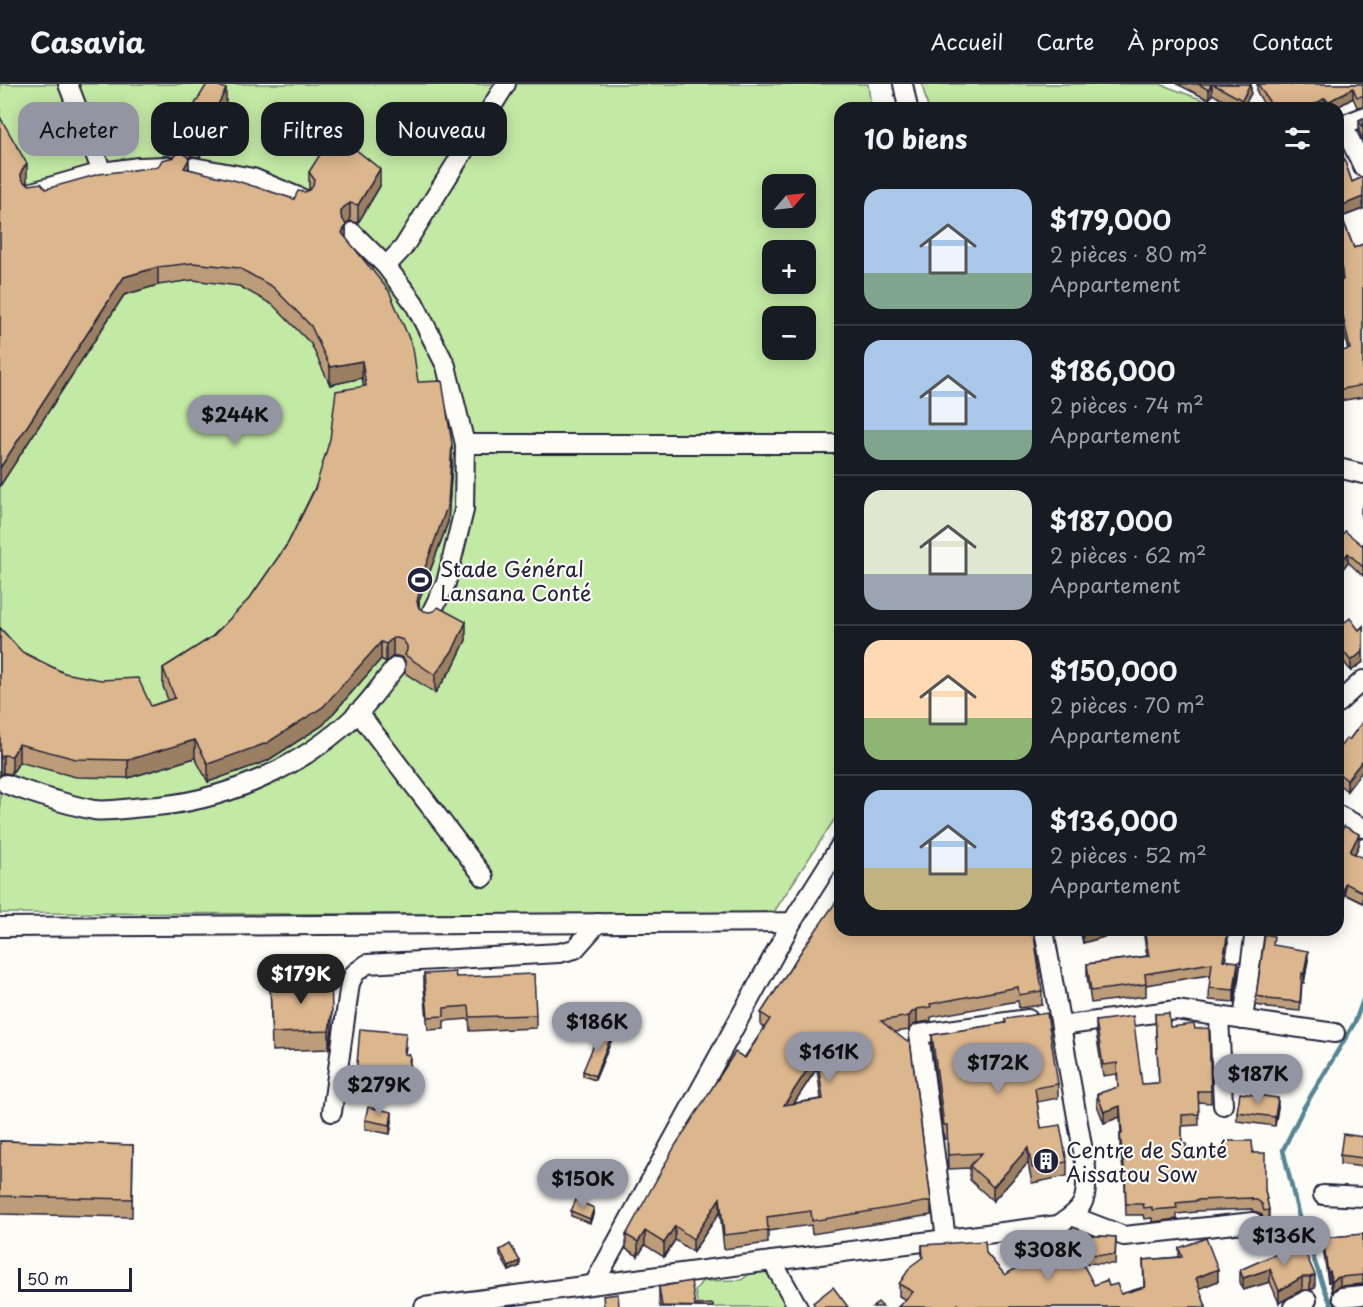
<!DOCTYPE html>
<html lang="fr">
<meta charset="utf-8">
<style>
:root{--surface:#171b24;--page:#20242c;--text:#f1f3f6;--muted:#9ea1a6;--line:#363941;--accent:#9495a2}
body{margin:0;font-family:"Playpen Sans",sans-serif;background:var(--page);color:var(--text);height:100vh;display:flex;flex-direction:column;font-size:22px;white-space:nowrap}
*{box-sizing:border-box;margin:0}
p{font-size:20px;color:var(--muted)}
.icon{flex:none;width:33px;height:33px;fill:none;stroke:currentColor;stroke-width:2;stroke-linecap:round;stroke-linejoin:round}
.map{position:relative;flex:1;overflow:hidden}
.drawer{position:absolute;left:834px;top:18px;width:510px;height:834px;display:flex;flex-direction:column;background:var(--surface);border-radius:18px;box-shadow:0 3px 15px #0003}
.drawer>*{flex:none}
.banner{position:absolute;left:18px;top:18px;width:570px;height:54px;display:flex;gap:12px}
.needle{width:39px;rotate:62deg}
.buttons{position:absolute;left:762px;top:90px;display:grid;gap:12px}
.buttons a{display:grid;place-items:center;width:54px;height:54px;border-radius:12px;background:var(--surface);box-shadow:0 3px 15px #0003;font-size:30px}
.scale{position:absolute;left:18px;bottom:15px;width:114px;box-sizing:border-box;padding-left:6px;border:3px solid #22223b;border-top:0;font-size:16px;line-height:21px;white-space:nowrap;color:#22223b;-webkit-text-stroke:4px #fdfcf7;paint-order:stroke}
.price{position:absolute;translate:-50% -51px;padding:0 14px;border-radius:21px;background:var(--accent);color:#111;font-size:20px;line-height:39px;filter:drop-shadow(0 2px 3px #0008)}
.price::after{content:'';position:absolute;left:50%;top:36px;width:18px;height:14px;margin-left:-9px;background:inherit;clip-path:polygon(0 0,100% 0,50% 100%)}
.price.selected{background:#222;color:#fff}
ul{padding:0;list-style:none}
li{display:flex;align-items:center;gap:18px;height:150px;padding:0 30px}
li+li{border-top:2px solid var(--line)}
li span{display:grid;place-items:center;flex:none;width:168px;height:120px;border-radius:18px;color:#555}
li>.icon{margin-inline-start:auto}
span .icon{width:72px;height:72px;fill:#fffc;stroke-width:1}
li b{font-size:26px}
h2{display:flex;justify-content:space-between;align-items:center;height:72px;padding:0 30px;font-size:26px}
.pill{padding:0 21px;border-radius:18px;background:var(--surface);box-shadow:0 3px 15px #0003;font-size:21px;line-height:54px}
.pill.selected{background:var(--accent);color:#111}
header{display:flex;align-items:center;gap:36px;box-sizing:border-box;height:84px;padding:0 30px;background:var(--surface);border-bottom:2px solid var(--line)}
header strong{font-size:28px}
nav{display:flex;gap:33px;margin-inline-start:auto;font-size:21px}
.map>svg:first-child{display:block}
.green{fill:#c3eaa5;stroke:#728670;stroke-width:1.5;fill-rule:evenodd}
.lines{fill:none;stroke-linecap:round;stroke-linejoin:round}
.stream{stroke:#548693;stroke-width:4.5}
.minor-casing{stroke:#22223b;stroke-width:22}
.minor{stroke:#fdfcf7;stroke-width:18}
.wall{fill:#bd9d79;stroke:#22223b;stroke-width:1.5;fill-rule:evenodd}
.shaded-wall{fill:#9a7f63;stroke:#22223b;stroke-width:1.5}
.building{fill:#dcb68d;stroke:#22223b;stroke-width:1.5;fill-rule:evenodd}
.labels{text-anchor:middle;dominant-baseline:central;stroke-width:4.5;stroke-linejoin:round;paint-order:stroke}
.poi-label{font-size:21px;fill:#22223b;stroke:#fdfcf7;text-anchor:start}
</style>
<header>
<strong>Casavia</strong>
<nav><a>Accueil</a><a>Carte</a><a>À propos</a><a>Contact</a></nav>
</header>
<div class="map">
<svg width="1363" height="1223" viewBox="0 0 1363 1223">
<rect width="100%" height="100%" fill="#fdfcf7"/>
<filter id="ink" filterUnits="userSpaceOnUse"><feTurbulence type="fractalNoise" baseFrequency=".0167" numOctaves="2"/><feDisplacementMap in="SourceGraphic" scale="12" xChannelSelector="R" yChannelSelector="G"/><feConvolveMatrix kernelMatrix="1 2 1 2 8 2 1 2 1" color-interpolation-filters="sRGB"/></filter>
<g filter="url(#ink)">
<!-- green -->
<g class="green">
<path d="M0,0H868L871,24H840V727L772,831L0,829ZM772,100H806V134H772ZM772,166H806V200H772ZM772,232H806V266H772Z"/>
<path d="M922,0H1160L1219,22L1220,24H928Z"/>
<path d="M757,1185L783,1191L803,1223H698L695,1207L702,1197L741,1196Z"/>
</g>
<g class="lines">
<!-- stream -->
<path class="stream" d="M1332,1223L1324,1204L1299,1133L1283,1066L1303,1025L1355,938L1363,916"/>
<defs>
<g id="minor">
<path d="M68,0L102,88"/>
<path d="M903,0L908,24"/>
<path d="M1343,41L1363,83"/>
<path d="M1338,43L1363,33"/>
<path d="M194,83L253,94L303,115"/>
<path d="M32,108L102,88L139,83L168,82"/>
<path d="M352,148L386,182L414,219L446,282L465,360L464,426L446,499L428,535"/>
<path d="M386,182L403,164L506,0"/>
<path d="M465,360H840"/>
<path d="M1338,384L1363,390"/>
<path d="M1338,619L1363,596"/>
<path d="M358,628L484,793"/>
<path d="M6,700C34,710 64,720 94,726C108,728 129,724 144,723C222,719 302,684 358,629C372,615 383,598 396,583"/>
<path d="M1338,731L1363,744"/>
<path d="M0,843L792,838L840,762"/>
<path d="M1219,932L1223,1021"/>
<path d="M1243,936L1255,846"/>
<path d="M1061,942L1176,926L1335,949"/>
<path d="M332,1028L350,899L355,889L367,880L559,869L575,865L598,839"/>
<path d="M1323,1111L1363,1113"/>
<path d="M1072,1132L1124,1152L1253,1138"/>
<path d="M946,1155L919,950L1028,935"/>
<path d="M772,1177L798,1223"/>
<path d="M594,1200L792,838"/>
<path d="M1342,1213L1363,1211"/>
<path d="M424,1223L772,1177L1058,1141C1086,1124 1087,1116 1086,1084L1044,846"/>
<path d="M1293,1223L1307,1216"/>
</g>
</defs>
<!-- minor casing -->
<use href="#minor" class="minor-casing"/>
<!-- minor -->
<use href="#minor" class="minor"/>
</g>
<!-- wall -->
<g class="wall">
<path d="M1177,0H1251V9L1243,24H1239L1212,10L1209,16Z"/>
<path d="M1257,0H1291V1L1363,0V22L1357,23L1353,14L1336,24H1266L1257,8Z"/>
<path d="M226,23L200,73L191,72L188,74L189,85L294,115L309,106V88L380,102L358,139L350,137L346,139V154L418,298L452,378L448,438L419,517V524L466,556L453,583L435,609L405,589V577L403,574L397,572H393L386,578L381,575L323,641L267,677L208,698L195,674L128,694L76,693L19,678L12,690L3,689L0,691V544L22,568L64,589L151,622L168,616L163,602V584L212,553L250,514L288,459L364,303L362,294L330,301L311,260L273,221L239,202L193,196L158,201L124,211L0,402V33L27,98L26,99L30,101L46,105L158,83L174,73V55Z"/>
<path d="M1363,34V56L1359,47V36Z"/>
<path d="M1338,58L1352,98L1363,93V125L1342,133L1354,164L1363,160V313L1338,317V268L1348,266L1343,244L1338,245V197L1341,196L1340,183Z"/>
<path d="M1363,422V435L1361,433V424Z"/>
<path d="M1338,455L1362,461L1363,460V492L1348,478L1341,487L1338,485Z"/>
<path d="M1338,534L1359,546L1363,542V578L1351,587L1338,571Z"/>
<path d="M1363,637V686L1347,707L1338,700V665L1349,656Z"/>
<path d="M1338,752L1359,761L1355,770L1363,774V819L1345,810L1338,846H1337H1338Z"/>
<path d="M1080,846H1132L1121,848L1083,859Z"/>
<path d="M1143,846H1224L1228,860L1225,877L1238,890L1234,918L1209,916L1210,891L1146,901V912L1091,919L1087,892V880L1147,872Z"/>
<path d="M1274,862L1308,876L1304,899L1302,898L1300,927L1267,924V923L1256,921V912Z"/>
<path d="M804,863L1042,907V921L1019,924L1018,917L931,933V937L917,939L912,942L909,946L895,948L931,1117V1131L812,1150L811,1141L768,1147V1159L724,1165L720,1128L693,1168L675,1156L664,1173L645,1161L638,1172L626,1165V1151L764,944L761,942V929ZM817,984L821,1015L794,1019Z"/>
<path d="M424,890L456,893L536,931V944L470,947L469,935L444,937V945L428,946L424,904Z"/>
<path d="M308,895L332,945L329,965L272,967L270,896Z"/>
<path d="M1155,930L1170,943L1195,945L1211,1007V1019L1198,1018L1199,1041L1182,1042V1060L1186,1071L1253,1069L1265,1106L1269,1126V1137L1264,1138L1262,1131L1257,1128L1252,1127V1125L1196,1127V1128L1177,1130V1135L1152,1138V1134L1144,1135L1143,1131H1126L1125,1102L1120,1062V1050H1121L1120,1033L1104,1039L1097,1021V1010L1118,1003L1117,990L1103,992L1096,948V937L1142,1000L1159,999Z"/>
<path d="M1005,935L1058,1000V1014L1037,1018L1041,1044L1067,1078V1092L1032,1099L1028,1079L993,1117L970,1096V1084L948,1085L947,1055H944L932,965V951L1005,939Z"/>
<path d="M612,955L595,996L583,992V987Z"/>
<path d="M406,963L405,970L410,984L408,1000L397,999V1008L356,1005V991Z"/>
<path d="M1278,1023L1275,1042L1237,1037V1028Z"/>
<path d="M365,1036L392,1037L390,1050L365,1045Z"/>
<path d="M1363,1053V1083L1340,1080V1071Z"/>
<path d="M0,1057L133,1061L132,1133L0,1130Z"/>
<path d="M571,1127L594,1128L590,1139L571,1132Z"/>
<path d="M1363,1150V1200L1340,1202L1336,1204L1332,1208L1330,1197L1328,1198L1323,1164V1154Z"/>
<path d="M1081,1151L1116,1153L1115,1180L1082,1179L1094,1201L1109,1202L1121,1210L1144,1203L1143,1176L1179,1173V1164L1218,1197L1199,1204L1206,1223H898L906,1216L899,1212V1200L922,1174V1161L986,1169L1005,1191L1049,1187L1080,1175Z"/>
<path d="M1301,1159L1315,1204L1310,1206H1302L1279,1219L1270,1198L1243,1206L1240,1198V1186Z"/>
<path d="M500,1166L520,1182L509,1187L500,1171Z"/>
<path d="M659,1203L695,1221L713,1223H660L659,1216Z"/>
</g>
<!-- shaded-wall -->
<g class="shaded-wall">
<path d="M1212,0V10L1209,16V6Z"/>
<path d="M1251,0V9L1243,24H1242V16Z"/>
<path d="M1353,4V14L1336,24H1328V18Z"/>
<path d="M226,5V23L200,73V55Z"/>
<path d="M1325,14V24H1309Z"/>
<path d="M191,54V72L185,76L183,80V62L185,58Z"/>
<path d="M189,75V93L184,84Z"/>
<path d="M27,80V98L24,101L21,106V88L24,83Z"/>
<path d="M380,85V102L358,139V121Z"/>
<path d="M1363,113V125L1338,134V123Z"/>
<path d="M350,119V137L344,141L341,145V127L344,123Z"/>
<path d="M346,141V158L342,149Z"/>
<path d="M1338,172H1340V183L1338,184Z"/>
<path d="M158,183V201L124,211L0,402V384L124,193Z"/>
<path d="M1343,232V244L1338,245V234Z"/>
<path d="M362,277V294L330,301V283Z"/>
<path d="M452,360V378L448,438L419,517V527L417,536V506Z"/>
<path d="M1348,469V478L1341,487V478Z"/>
<path d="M466,538V556L453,583L435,609V591Z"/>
<path d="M393,554V572L386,578V560Z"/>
<path d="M381,558V575L323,641L267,677L208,698V680Z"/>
<path d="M1363,567V578L1351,587V577Z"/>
<path d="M195,656V674L128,694V676Z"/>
<path d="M19,660V678L12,690V672Z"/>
<path d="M3,671V689L0,691V673Z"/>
<path d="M1363,676V686L1347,707V696Z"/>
<path d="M1359,750V761L1350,779V768Z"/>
<path d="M1345,799V810L1338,846V836Z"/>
<path d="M1086,846H1121V848L1083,859V847Z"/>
<path d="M1228,848V860L1223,888V876Z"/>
<path d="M1308,867V876L1304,899V890Z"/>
<path d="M1238,878V890L1234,918V906Z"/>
<path d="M917,925V939L912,942L909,946V932L912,928Z"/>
<path d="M332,927V945L329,965V947Z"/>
<path d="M612,950V955L595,996V992Z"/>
<path d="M410,971V984L408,1000V987Z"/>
<path d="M817,971V984L784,1034V1021Z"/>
<path d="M1278,1014V1023L1275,1042V1033Z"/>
<path d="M1120,1022V1033L1104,1039V1028Z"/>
<path d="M392,1028V1037L390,1050V1041Z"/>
<path d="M1028,1064V1079L993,1117V1103Z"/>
<path d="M720,1114V1128L693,1168V1155Z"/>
<path d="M594,1124V1128L590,1139V1135Z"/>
<path d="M675,1142V1156L664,1173V1159Z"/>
<path d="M645,1147V1161L638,1172V1158Z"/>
<path d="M520,1177V1182L509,1187V1183Z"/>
<path d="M1218,1185V1197L1196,1206V1194Z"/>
<path d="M1270,1185V1198L1243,1206V1194Z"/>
<path d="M1330,1187V1197L1328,1198V1189Z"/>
<path d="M1315,1191V1204L1310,1206V1193Z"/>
<path d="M1302,1193V1206L1279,1219V1207Z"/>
<path d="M1340,1193V1202L1336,1204L1332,1208V1198L1336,1194Z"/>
</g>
<!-- building -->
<g class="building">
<path d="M207,0H215L226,5L200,55L191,54L185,58L183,62V68L189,75L184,84L237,97L294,115L298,107L305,108L309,106L313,102L314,95L309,88L331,53L355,65L380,85L358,121L350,119L344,123L341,127V132L346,141L342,149L389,207L413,264L418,298L442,297L452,360L448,420L417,506L419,509L417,518L419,524L424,527L429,528L434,527L438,523L466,538L453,566L435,591L405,571L407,566V562L403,556L397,554H393L386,560L381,558L323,623L267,659L208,680L195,656L128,676L76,675L19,660L12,672L3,671L0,673V544L22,568L64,589L101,596L138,594L151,622L175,614L163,584L212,553L250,514L288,459L315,405L330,355L336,307L366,302L362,277L330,283L311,242L273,203L239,184L193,179L158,183L124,193L0,384V33L27,80L24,83L21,88V93L24,98L30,101L41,99L46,105L99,90L158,83L162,76L174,73L178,69L179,64L178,59L174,55Z"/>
<path d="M1198,0H1211L1209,6Z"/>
<path d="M1213,0H1250L1242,16Z"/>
<path d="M1258,0H1291V1L1293,0H1363V12L1357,13L1353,4L1328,18L1325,14L1309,24H1273Z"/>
<path d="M1363,34V45L1359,36Z"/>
<path d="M1338,58L1352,98L1363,93V113L1338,123Z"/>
<path d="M1338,124L1354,164L1363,160V301L1338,306V268L1350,265L1343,232L1338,234V197L1343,196L1340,172H1338Z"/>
<path d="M1345,447L1362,461L1363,460V483L1348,469L1341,478L1338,475V455Z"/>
<path d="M1338,534L1345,538L1350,534L1359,546L1363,542V567L1351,577L1338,561Z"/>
<path d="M1363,637V676L1347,696L1338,689V665L1347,654L1349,656Z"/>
<path d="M1344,742L1359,750L1350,768L1363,774V808L1345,799L1338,836V752Z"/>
<path d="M840,812V846H1030L1031,851H1034L1042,907L1019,911L1018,903L930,920L931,923L917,925L912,928L909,932L881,937L906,957H910L931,1117L812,1137L811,1127L767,1133L768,1146L724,1151L720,1114L693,1155L675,1142L664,1159L645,1147L638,1158L626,1151L675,1062L735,968L745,974L770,935L761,929L804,863ZM817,971L823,1015L784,1021Z"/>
<path d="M1144,846H1223V847L1228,848L1223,876L1238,878L1234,906L1209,904L1212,879L1145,890L1146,900L1091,907L1087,880L1149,872Z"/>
<path d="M1265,850L1274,852L1273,861L1308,867L1304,890L1302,889L1300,918L1267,915V914L1256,912Z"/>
<path d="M455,888L456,893L534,890L536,931L470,933L469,922L444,924V932L428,933L424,890Z"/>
<path d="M292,890H308V895L331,894L332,927L329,947L272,949L270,896L293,895Z"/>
<path d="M1047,929L1058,1000L1035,1004L1041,1044L1060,1041L1067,1078L1032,1084L1028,1064L993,1103L970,1082L982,1069L948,1071L947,1041H944L932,951L1006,939L1005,935Z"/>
<path d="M1169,929L1170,943L1194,940L1195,945L1209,944L1211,1007H1198L1199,1030L1182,1031V1060H1186V1071L1227,1070L1226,1057H1252L1253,1069H1265V1106L1269,1126L1264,1127L1262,1120L1257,1116H1252V1114L1196,1116V1117L1176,1119L1177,1124L1152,1126V1123L1144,1124L1143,1120H1126L1125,1091L1120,1050H1122L1120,1022L1104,1028L1097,1010L1118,1003L1117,979L1103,981L1096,937L1133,932L1142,1000L1159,999L1155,930Z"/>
<path d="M360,945L406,949L404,970L410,971L408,987L397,986V995L356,991Z"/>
<path d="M600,946L612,950L595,992L583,987Z"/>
<path d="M1240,1009L1278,1014L1275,1033L1237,1028Z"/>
<path d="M368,1023L392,1028L390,1041L365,1036Z"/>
<path d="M1343,1050L1363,1053V1074L1340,1071Z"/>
<path d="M0,1057L133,1061L132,1115L0,1112Z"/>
<path d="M576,1116L594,1124L590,1135L571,1127Z"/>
<path d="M1363,1150V1191L1340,1193L1336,1194L1332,1198L1330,1187L1328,1189L1323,1154Z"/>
<path d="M1081,1151L1116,1153L1115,1171L1080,1170Z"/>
<path d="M1206,1154L1218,1185L1196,1194L1206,1223H961L958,1220L955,1223H898L913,1208L899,1200L911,1182L923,1173L922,1161L985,1157L986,1169L1005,1191L1037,1171L1049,1187L1078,1171L1094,1201L1107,1196L1109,1202L1117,1200L1121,1210L1145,1203L1143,1176L1182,1173L1179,1164Z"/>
<path d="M1301,1159L1315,1191L1310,1193H1302L1279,1207L1270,1185L1243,1194L1240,1186Z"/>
<path d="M510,1160L520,1177L509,1183L500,1166Z"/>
<path d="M691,1197L695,1221L713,1220V1223L662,1222L659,1203Z"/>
<path d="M833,1203L848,1223H816L813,1219Z"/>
<path d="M618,1210L619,1223H604L603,1212Z"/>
<path d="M878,1218L883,1223H873Z"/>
</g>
</g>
<!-- icons -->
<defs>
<symbol id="stadium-disc" viewBox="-11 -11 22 22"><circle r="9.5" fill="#22223b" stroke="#fdfcf7"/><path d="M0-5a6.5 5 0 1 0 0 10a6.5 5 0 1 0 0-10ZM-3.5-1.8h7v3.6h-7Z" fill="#fff"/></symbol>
<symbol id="building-disc" viewBox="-11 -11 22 22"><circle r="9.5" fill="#22223b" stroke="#fdfcf7"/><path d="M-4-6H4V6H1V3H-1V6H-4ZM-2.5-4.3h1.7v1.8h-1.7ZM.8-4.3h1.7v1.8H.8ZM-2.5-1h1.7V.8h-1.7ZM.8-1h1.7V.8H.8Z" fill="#fff"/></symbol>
</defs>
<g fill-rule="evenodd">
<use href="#stadium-disc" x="405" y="481" width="30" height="30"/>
<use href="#building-disc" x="1031" y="1062" width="30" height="30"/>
</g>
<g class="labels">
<!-- poi labels -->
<g class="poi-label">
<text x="440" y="484">Stade Général<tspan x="440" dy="24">Lansana Conté</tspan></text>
<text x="1066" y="1065">Centre de Santé<tspan x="1066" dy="24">Aissatou Sow</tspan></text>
</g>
</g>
</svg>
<div class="buttons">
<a><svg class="needle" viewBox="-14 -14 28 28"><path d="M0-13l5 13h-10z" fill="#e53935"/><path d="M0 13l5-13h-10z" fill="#9ea1a6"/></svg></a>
<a>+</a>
<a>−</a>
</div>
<div class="scale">50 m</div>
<b class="price" style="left:235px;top:362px">$244K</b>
<b class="price selected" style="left:301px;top:921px">$179K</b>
<b class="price" style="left:597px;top:969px">$186K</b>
<b class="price" style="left:829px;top:999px">$161K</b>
<b class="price" style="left:998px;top:1010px">$172K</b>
<b class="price" style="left:1258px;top:1021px">$187K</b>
<b class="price" style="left:379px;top:1032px">$279K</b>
<b class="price" style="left:583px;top:1126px">$150K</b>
<b class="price" style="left:1284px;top:1183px">$136K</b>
<b class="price" style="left:1048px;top:1197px">$308K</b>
<div class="banner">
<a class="pill selected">Acheter</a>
<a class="pill">Louer</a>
<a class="pill">Filtres</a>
<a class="pill">Nouveau</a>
</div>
<section class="drawer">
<h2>10 biens<svg class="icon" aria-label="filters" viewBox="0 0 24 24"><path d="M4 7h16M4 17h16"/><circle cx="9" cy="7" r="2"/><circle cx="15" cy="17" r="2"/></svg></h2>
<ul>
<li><span style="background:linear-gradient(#a9c7e8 70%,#7fa58c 0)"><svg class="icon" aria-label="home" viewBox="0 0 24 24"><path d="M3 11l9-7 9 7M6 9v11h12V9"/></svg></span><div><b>$179,000</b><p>2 pièces · 80 m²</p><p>Appartement</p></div></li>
<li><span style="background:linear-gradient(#a9c7e8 75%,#7fa58c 0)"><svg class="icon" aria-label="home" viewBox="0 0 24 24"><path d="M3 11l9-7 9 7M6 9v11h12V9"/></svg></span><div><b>$186,000</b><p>2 pièces · 74 m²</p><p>Appartement</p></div></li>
<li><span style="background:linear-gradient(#dfe7d0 70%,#9aa5b1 0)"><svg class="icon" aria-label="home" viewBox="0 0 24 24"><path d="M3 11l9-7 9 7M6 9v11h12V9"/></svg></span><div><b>$187,000</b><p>2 pièces · 62 m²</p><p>Appartement</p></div></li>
<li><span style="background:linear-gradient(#ffd9b3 65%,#8fb573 0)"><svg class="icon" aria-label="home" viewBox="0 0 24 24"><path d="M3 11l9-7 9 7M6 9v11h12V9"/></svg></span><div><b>$150,000</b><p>2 pièces · 70 m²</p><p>Appartement</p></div></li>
<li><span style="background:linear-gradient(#a9c7e8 65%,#c2b280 0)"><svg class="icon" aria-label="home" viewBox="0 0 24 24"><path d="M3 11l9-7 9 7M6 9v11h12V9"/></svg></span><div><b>$136,000</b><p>2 pièces · 52 m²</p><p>Appartement</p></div></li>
</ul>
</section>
</div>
